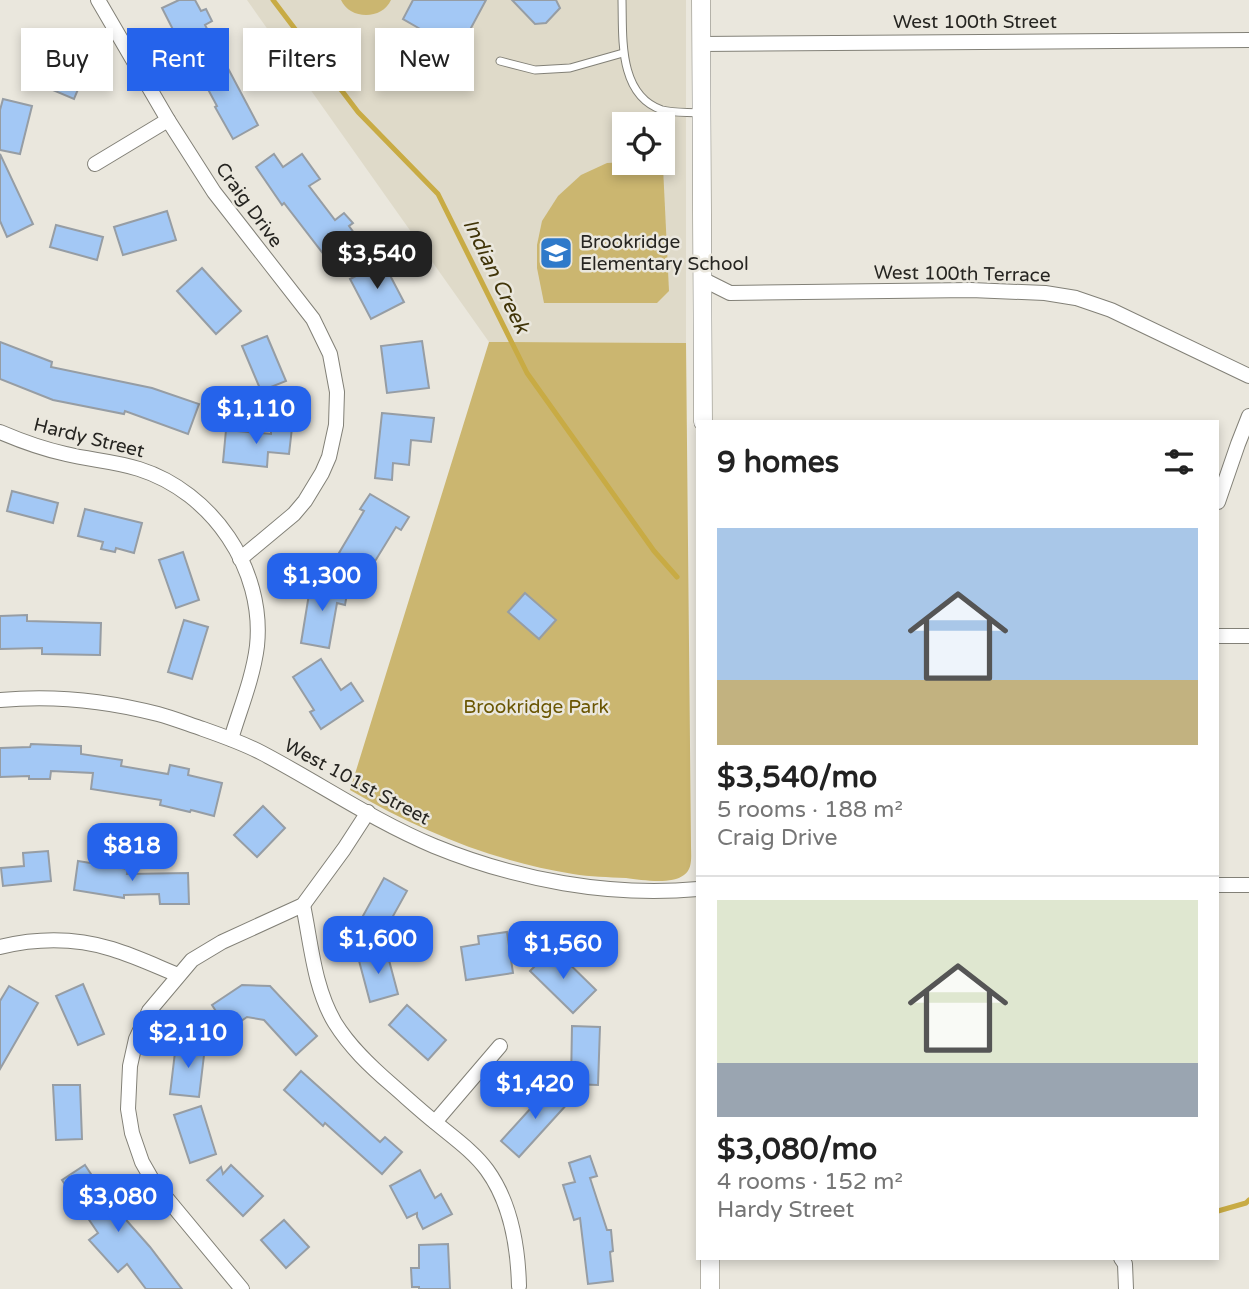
<!DOCTYPE html>
<meta charset="utf-8">
<style>
:root{--surface:#fff;--page:#f6f6f6;--text:#222;--muted:#767676;--line:#e0e0e0;--accent:#2563eb}
body{margin:0;font-family:"Varela Round",sans-serif;background:var(--page);color:var(--text);height:100vh;display:flex;flex-direction:column;font-size:26px;white-space:nowrap}
*{box-sizing:border-box;margin:0}
p{font-size:23px;color:var(--muted)}
.icon{flex:none;width:38px;height:38px;fill:none;stroke:currentColor;stroke-width:2;stroke-linecap:round;stroke-linejoin:round}
.map{position:relative;flex:1;overflow:hidden}
.panel{position:absolute;left:696px;top:420px;width:523px;height:840px;display:flex;flex-direction:column;background:var(--surface);border-radius:0px;box-shadow:0 4px 10px #0003}
.panel>*{flex:none}
.hud{position:absolute;left:21px;top:28px;width:570px;height:63px;display:flex;gap:14px}
.controls{position:absolute;left:612px;top:112px;display:grid;gap:14px}
.controls a{display:grid;place-items:center;width:63px;height:63px;border-radius:0px;background:var(--surface);box-shadow:0 4px 10px #0003;font-size:35px}
.price{position:absolute;translate:-50% -60px;padding:0 16px;border-radius:14px;background:var(--accent);color:#fff;font-size:23px;line-height:46px;filter:drop-shadow(0 2px 4px #0008)}
.price::after{content:'';position:absolute;left:50%;top:42px;width:21px;height:16px;margin-left:-10px;background:inherit;clip-path:polygon(0 0,100% 0,50% 100%)}
.price.active{background:#222;color:#fff}
ul{padding:0;list-style:none}
li{display:grid;align-content:center;gap:14px;height:371px;padding:0 21px}
li+li{border-top:2px solid var(--line)}
li span{display:grid;place-items:center;height:217px;border-radius:0px;color:#555}
li>.icon{margin-inline-start:auto}
span .icon{width:126px;height:126px;fill:#fffc;stroke-width:1}
li b{font-size:30px}
h2{display:flex;justify-content:space-between;align-items:center;height:84px;padding:0 21px;font-size:30px}
.tag{padding:0 24px;border-radius:0px;background:var(--surface);box-shadow:0 4px 10px #0003;font-size:24px;line-height:63px}
.tag.active{background:var(--accent);color:#fff}
.map>svg:first-child{display:block}
.built{fill:#dfdac9;fill-rule:evenodd}
.green{fill:#cbb670}
.lines{fill:none;stroke-linecap:round;stroke-linejoin:round}
.stream{stroke:#c8ab44;stroke-width:5}
.building{fill:#a3c8f5;stroke:#969da4;stroke-width:2}
.service-casing{stroke:#828077;stroke-width:9}
.minor-casing{stroke:#828077;stroke-width:16}
.tertiary-casing{stroke:#828077;stroke-width:19}
.service{stroke:#fff;stroke-width:7}
.minor{stroke:#fff;stroke-width:14}
.tertiary{stroke:#fff;stroke-width:18}
.labels{text-anchor:middle;dominant-baseline:central;stroke-width:5;stroke-linejoin:round;paint-order:stroke}
.street-label{font-size:19px;fill:#262521;stroke:#eae7dd}
.poi-label{font-size:19px;fill:#262521;stroke:#eae7dd;text-anchor:start}
.park-label{font-size:19px;fill:#6a5603;stroke:#eae7dd}
.water-label{font-size:21px;font-style:italic;fill:#413509;stroke:#eae7dd}
</style>
<div class="map">
<svg width="1249" height="1289" viewBox="0 0 1249 1289">
<rect width="100%" height="100%" fill="#eae7dd"/>
<!-- built -->
<path class="built" d="M247,0H686V343L489,342ZM625,124H663V163H625Z"/>
<!-- green -->
<g class="green">
<path d="M341,0H391C382,20 350,20 341,0Z"/>
<path d="M625,162L646,163L663,167L669,291L657,303H544L537,268V245L542,221L558,196L581,175L607,163Z"/>
<path d="M489,342L686,343L691,846C691,856 693,869 684,875C671,885 642,880 626,878C608,877 590,877 573,874C492,861 420,831 350,790Z"/>
</g>
<g class="lines">
<!-- stream -->
<g class="stream">
<path d="M273,0L358,112L438,194L527,373L654,551L677,577"/>
<path d="M1218,1211L1246,1203L1249,1200"/>
</g>
</g>
<!-- building -->
<g class="building">
<path d="M179,0H195L201,11L206,9L212,21L205,25L258,125L233,139L215,107L217,106L195,65L192,67L162,8Z"/>
<path d="M413,0H486L457,54L419,35L422,30L403,19Z"/>
<path d="M512,0H556L560,8L546,23L535,24Z"/>
<path d="M68,40L94,51L74,99L48,88Z"/>
<path d="M3,99L32,106L20,154L0,150V110Z"/>
<path d="M0,154L33,224L7,237L0,221Z"/>
<path d="M274,154L283,167L302,154L320,179L309,186L335,220L344,213L353,223L349,226L357,237L328,260L284,203L282,205L256,167Z"/>
<path d="M167,211L176,240L123,255L114,227Z"/>
<path d="M56,225L103,237L97,260L50,247Z"/>
<path d="M383,262L404,302L371,319L350,279Z"/>
<path d="M202,268L241,311L216,334L177,291Z"/>
<path d="M267,336L286,381L261,391L242,346Z"/>
<path d="M422,341L429,388L387,393L381,346Z"/>
<path d="M0,342L52,362L51,367L152,388L199,404L188,434L125,411L124,414L53,400L0,379Z"/>
<path d="M382,413L434,418L431,442L411,440L409,465L393,463L392,480L375,478Z"/>
<path d="M271,426L292,428L289,454L268,452L267,467L223,462L226,430L271,434Z"/>
<path d="M12,491L58,503L53,523L7,511Z"/>
<path d="M370,494L409,517L401,530L396,527L369,571L339,553L364,511L360,509Z"/>
<path d="M85,509L142,523L134,553L116,548L115,552L101,549L103,542L78,536Z"/>
<path d="M183,552L199,600L176,608L159,560Z"/>
<path d="M311,582L348,588L345,605L337,603L329,648L301,643Z"/>
<path d="M525,593L556,620L539,639L508,612Z"/>
<path d="M27,615V621L101,623L100,655L42,654V648L0,649V616Z"/>
<path d="M184,620L208,627L192,679L168,672Z"/>
<path d="M321,659L341,690L351,683L363,701L321,729L310,712L314,710L293,677Z"/>
<path d="M31,744L81,746V754L122,760L121,766L168,774L170,765L189,769L188,775L222,783L214,816L191,810L190,812L160,805L161,800L91,789L93,773L51,771L50,779H29V776L0,777V748L30,747Z"/>
<path d="M263,806L285,828L257,857L234,835Z"/>
<path d="M48,851L51,881L3,886L1,868L24,866L23,853Z"/>
<path d="M78,861L128,869L127,874L188,873L189,904H160L159,894L124,895V898L74,890Z"/>
<path d="M384,878L407,891L382,936L359,923Z"/>
<path d="M507,932L513,973L466,980L461,947L479,944L478,936Z"/>
<path d="M553,948L596,990L573,1013L530,971Z"/>
<path d="M386,949L398,994L370,1002L358,957Z"/>
<path d="M83,984L104,1034L78,1045L56,996Z"/>
<path d="M242,985L270,986L317,1036L296,1055L264,1020L247,1017L228,1030L212,1005Z"/>
<path d="M9,986L38,1003L0,1069V1001Z"/>
<path d="M407,1005L446,1040L428,1060L389,1025Z"/>
<path d="M572,1026L600,1027L598,1085L571,1084Z"/>
<path d="M176,1044L205,1047L199,1097L170,1094Z"/>
<path d="M301,1071L380,1142L385,1137L402,1152L382,1174L325,1123L323,1126L284,1090Z"/>
<path d="M53,1085H80L82,1139L56,1140Z"/>
<path d="M551,1086L569,1102L519,1157L501,1141Z"/>
<path d="M201,1106L216,1154L190,1163L174,1115Z"/>
<path d="M590,1156L597,1176L590,1178L607,1230H611L613,1251L610,1252L613,1281L588,1284L580,1218L574,1220L563,1185L575,1182L569,1163Z"/>
<path d="M85,1165L118,1215L120,1213L150,1247L182,1289H146L127,1264L118,1272L89,1240L98,1233L62,1180Z"/>
<path d="M231,1165L263,1196L243,1216L207,1180L221,1167L223,1174Z"/>
<path d="M420,1170L435,1198L441,1194L452,1214L423,1229L417,1217V1213L407,1218L390,1186Z"/>
<path d="M284,1220L309,1247L286,1268L261,1240Z"/>
<path d="M448,1244L450,1289H419V1287H412L411,1268H419V1245Z"/>
</g>
<g class="lines">
<defs>
<g id="service">
<path d="M622,0C623,37 618,95 662,110C673,113 688,112 700,113"/>
<path d="M500,61L535,70L570,68L623,53"/>
</g>
<g id="minor">
<path d="M98,0L168,120L214,192L313,319L330,354L337,392L336,425L329,457L322,473L305,501L294,514L240,559"/>
<path d="M701,44L1249,40"/>
<path d="M95,164L168,120"/>
<path d="M702,279L730,293L971,290L1045,293L1076,298L1111,310L1249,376"/>
<path d="M0,432C21,441 43,449 66,454C90,460 115,461 139,469C212,492 265,569 257,646C253,678 240,709 231,739"/>
<path d="M1218,502L1238,444L1249,416"/>
<path d="M1218,636H1249"/>
<path d="M0,700C52,695 108,701 158,714C173,718 188,724 203,729C223,736 243,743 262,753C319,783 374,821 434,846C517,880 609,897 698,889"/>
<path d="M1218,885H1249"/>
<path d="M303,905C311,943 314,988 335,1023C350,1047 370,1066 392,1085C407,1098 421,1111 436,1123C454,1138 474,1152 487,1170C511,1203 518,1247 519,1286"/>
<path d="M0,947C37,938 76,938 112,949C135,956 156,966 178,975"/>
<path d="M435,1122L500,1046"/>
<path d="M1121,1258L1125,1264L1126,1289"/>
<path d="M242,1289L154,1183L142,1162L132,1133L128,1109L130,1066L136,1039L149,1011L192,960L222,942L303,905L344,849L368,812"/>
</g>
<g id="tertiary">
<path d="M701,0L703,422"/>
<path d="M710,1258V1289"/>
</g>
</defs>
<!-- service casing -->
<use href="#service" class="service-casing"/>
<!-- minor casing -->
<use href="#minor" class="minor-casing"/>
<!-- tertiary casing -->
<use href="#tertiary" class="tertiary-casing"/>
<!-- service -->
<use href="#service" class="service"/>
<!-- minor -->
<use href="#minor" class="minor"/>
<!-- tertiary -->
<use href="#tertiary" class="tertiary"/>
</g>
<!-- icons -->
<defs>
<symbol id="school-square" viewBox="-11 -11 22 22"><rect x="-9" y="-9" width="18" height="18" rx="4" fill="#2f7aca" stroke="#eae7dd"/><path d="M0-5L7-2L0 1L-7-2ZM-4 1L0 2.5L4 1V4Q0 6-4 4Z" fill="#fff"/></symbol>
</defs>
<g fill-rule="evenodd">
<use href="#school-square" x="537" y="234" width="38" height="38"/>
</g>
<g class="labels">
<!-- street labels -->
<g class="street-label">
<text x="975" y="22">West 100th Street</text>
<text transform="translate(249 205) rotate(54)">Craig Drive</text>
<text transform="translate(962 274) rotate(1)">West 100th Terrace</text>
<text transform="translate(89 438) rotate(14)">Hardy Street</text>
<text transform="translate(357 782) rotate(28)">West 101st Street</text>
</g>
<!-- poi labels -->
<g class="poi-label">
<text x="580" y="242">Brookridge<tspan x="580" dy="22">Elementary School</tspan></text>
</g>
<!-- park labels -->
<g class="park-label">
<text x="536" y="707">Brookridge Park</text>
</g>
<!-- water labels -->
<g class="water-label">
<text transform="translate(496 276) rotate(64)">Indian Creek</text>
</g>
</g>
</svg>
<div class="controls">
<a><svg class="icon" aria-label="locate" viewBox="0 0 24 24"><circle cx="12" cy="12" r="6"/><path d="M12 2v4M12 18v4M2 12h4M18 12h4"/></svg></a>
</div>
<b class="price active" style="left:377px;top:291px">$3,540</b>
<b class="price" style="left:256px;top:446px">$1,110</b>
<b class="price" style="left:322px;top:613px">$1,300</b>
<b class="price" style="left:132px;top:883px">$818</b>
<b class="price" style="left:378px;top:976px">$1,600</b>
<b class="price" style="left:563px;top:981px">$1,560</b>
<b class="price" style="left:188px;top:1070px">$2,110</b>
<b class="price" style="left:535px;top:1121px">$1,420</b>
<b class="price" style="left:118px;top:1234px">$3,080</b>
<div class="hud">
<a class="tag">Buy</a>
<a class="tag active">Rent</a>
<a class="tag">Filters</a>
<a class="tag">New</a>
</div>
<section class="panel">
<h2>9 homes<svg class="icon" aria-label="filters" viewBox="0 0 24 24"><path d="M4 7h16M4 17h16"/><circle cx="9" cy="7" r="2"/><circle cx="15" cy="17" r="2"/></svg></h2>
<ul>
<li><span style="background:linear-gradient(#a9c7e8 70%,#c2b280 0)"><svg class="icon" aria-label="home" viewBox="0 0 24 24"><path d="M3 11l9-7 9 7M6 9v11h12V9"/></svg></span><div><b>$3,540/mo</b><p>5 rooms · 188 m²</p><p>Craig Drive</p></div></li>
<li><span style="background:linear-gradient(#dfe7d0 75%,#9aa5b1 0)"><svg class="icon" aria-label="home" viewBox="0 0 24 24"><path d="M3 11l9-7 9 7M6 9v11h12V9"/></svg></span><div><b>$3,080/mo</b><p>4 rooms · 152 m²</p><p>Hardy Street</p></div></li>
</ul>
</section>
</div>
